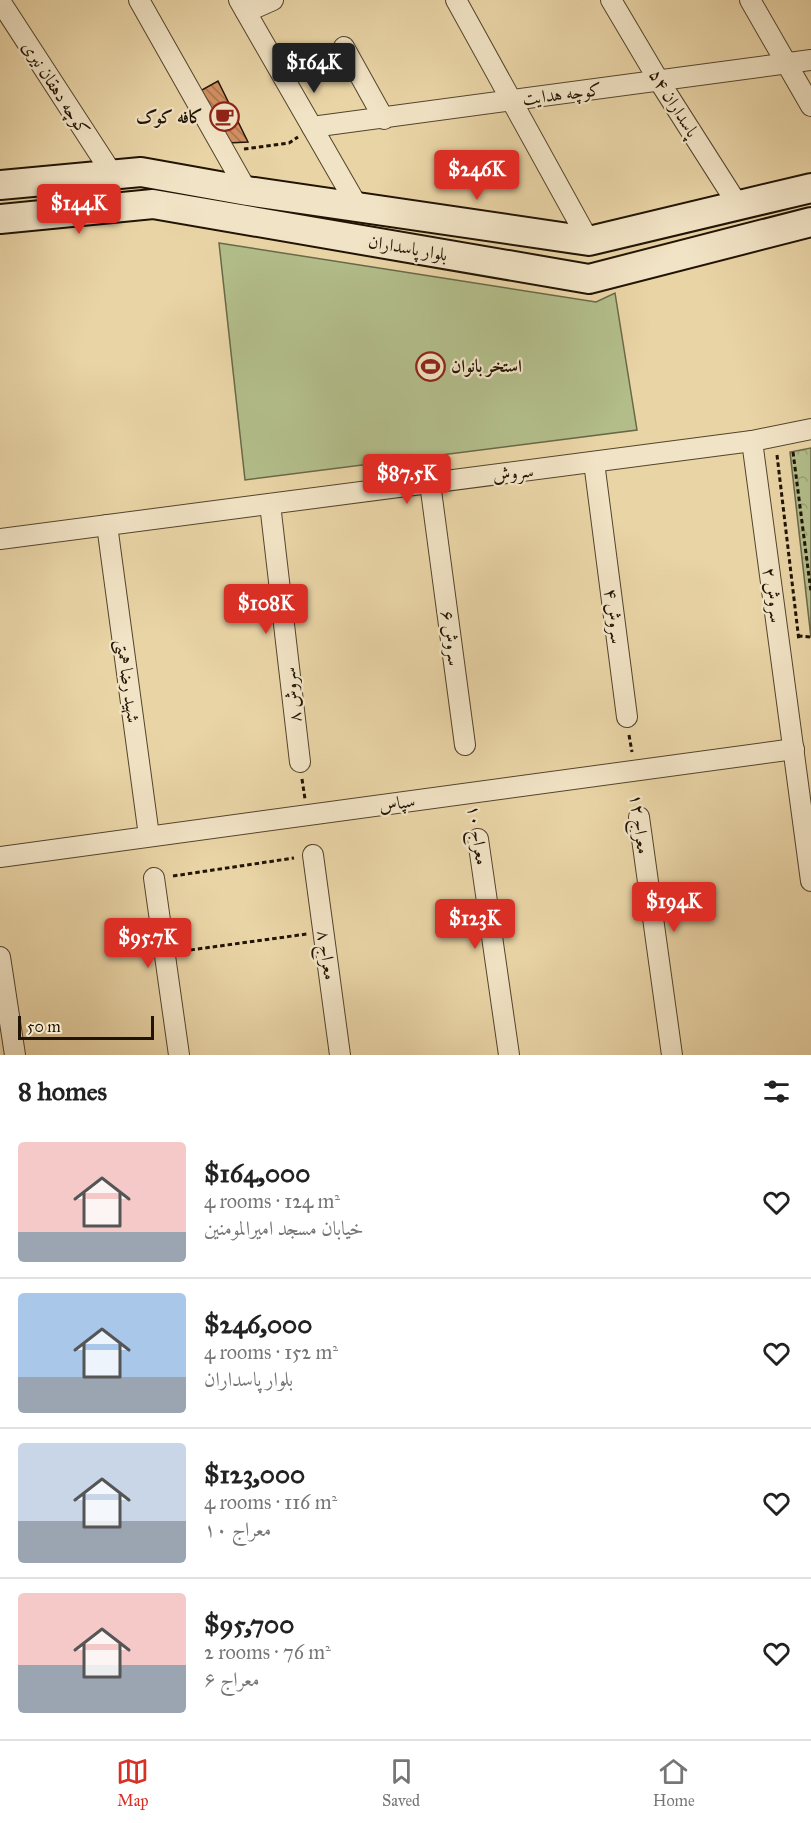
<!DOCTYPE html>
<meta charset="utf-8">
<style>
:root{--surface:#fff;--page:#f2f2f2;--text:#222;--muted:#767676;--line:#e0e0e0;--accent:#d93025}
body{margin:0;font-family:"IM FELL Great Primer",Amiri,serif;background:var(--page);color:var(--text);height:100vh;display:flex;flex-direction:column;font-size:22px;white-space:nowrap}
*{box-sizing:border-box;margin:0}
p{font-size:20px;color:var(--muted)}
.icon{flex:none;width:33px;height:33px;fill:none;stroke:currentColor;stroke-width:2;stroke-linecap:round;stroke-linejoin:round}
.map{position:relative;height:1055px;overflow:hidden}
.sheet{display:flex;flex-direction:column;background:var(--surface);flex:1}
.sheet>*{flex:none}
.scale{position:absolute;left:18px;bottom:15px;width:136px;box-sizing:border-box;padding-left:6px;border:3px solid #211404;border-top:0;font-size:16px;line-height:21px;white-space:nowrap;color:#211404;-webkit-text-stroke:4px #f1e3c5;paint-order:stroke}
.price{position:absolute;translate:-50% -51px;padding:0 14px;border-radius:6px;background:var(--accent);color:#fff;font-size:20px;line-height:39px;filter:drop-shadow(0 2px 3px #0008)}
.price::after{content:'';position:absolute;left:50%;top:36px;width:18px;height:14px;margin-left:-9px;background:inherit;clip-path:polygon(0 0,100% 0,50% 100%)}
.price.selected{background:#222;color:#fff}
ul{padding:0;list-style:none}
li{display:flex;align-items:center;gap:18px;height:150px;padding:0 18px}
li+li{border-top:2px solid var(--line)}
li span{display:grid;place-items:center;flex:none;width:168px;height:120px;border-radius:6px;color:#555}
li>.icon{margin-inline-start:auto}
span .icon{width:72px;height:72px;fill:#fffc;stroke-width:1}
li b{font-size:26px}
h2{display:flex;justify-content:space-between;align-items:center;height:72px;padding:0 18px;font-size:26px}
.dock{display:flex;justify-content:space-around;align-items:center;height:84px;border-top:2px solid var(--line);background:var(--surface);font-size:16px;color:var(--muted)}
.dock a{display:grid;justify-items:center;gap:3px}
.dock .selected{color:var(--accent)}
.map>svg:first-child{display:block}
.green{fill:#b2bd8a;stroke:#6a6847;stroke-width:1.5}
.park{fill:url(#park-crowns);stroke:#6a6847;stroke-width:1.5}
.building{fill:url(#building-back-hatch);stroke:#211404;stroke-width:1.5}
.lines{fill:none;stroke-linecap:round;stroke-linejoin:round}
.minor-casing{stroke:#53442c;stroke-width:22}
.secondary-casing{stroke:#211404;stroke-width:32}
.path{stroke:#211404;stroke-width:3;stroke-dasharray:4.5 3;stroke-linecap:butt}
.minor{stroke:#f1e3c5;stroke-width:20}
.secondary{stroke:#f1e3c5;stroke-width:28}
.labels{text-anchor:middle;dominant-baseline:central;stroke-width:4.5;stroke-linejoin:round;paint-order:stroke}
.street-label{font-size:18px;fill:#211404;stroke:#f1e3c5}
.poi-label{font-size:18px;font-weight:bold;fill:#211404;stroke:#f1e3c5;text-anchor:end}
</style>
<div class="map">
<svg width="811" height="1055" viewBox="0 0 811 1055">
<defs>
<pattern id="park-crowns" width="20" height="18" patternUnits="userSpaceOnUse" patternTransform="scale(1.5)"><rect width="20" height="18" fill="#b2bd8a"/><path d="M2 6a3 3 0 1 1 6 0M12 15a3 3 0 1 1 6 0" fill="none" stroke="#99a275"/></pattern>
<pattern id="building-back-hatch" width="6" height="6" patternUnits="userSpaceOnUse" patternTransform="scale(1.5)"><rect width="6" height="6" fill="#d19061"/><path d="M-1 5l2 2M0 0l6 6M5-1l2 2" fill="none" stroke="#a9744e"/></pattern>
</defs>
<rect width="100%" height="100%" fill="#e9d4a6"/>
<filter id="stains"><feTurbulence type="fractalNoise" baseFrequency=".00333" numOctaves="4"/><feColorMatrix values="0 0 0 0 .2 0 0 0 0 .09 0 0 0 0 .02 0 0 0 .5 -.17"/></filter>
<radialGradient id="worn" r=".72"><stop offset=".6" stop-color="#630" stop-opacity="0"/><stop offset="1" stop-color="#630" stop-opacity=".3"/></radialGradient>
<!-- green -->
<path class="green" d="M219,243L596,302L615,293L637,430L245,480Z"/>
<!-- park -->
<path class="park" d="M811,448V638L790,452Z"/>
<!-- building -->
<path class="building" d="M218,81L248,142L228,143L200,91Z"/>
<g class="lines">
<defs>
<g id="minor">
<path d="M139,0L247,191"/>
<path d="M239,0L358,207"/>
<path d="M456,0L589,241"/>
<path d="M611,0L659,81L738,205"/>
<path d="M750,0L811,106"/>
<path d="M0,1L113,175"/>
<path d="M246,12L273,0"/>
<path d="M344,47L384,119"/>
<path d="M312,127L811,60"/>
<path d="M752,441L811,881"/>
<path d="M594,462L627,717"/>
<path d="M430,483L465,745"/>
<path d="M270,504L300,762"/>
<path d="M107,525L149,836"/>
<path d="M0,539L752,441L811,429"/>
<path d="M639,817L672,1055"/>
<path d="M478,839L509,1055"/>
<path d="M313,855L340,1055"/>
<path d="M0,857L794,749"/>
<path d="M154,878L179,1055"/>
<path d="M0,957L15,1055"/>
</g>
<g id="secondary">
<path d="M0,185L141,172L247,191L589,241L811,188"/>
<path d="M0,219L153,204L589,279L811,222"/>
</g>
</defs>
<!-- minor casing -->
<use href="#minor" class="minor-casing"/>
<!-- secondary casing -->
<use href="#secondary" class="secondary-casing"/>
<!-- path -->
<g class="path">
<path d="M244,149L289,143L298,137"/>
<path d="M793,452L811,592"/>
<path d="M777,455L799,641"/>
<path d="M798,636L811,637"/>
<path d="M629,735L632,752"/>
<path d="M302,779L305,799"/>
<path d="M173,876L294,858"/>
<path d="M183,951L307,934"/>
</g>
<!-- minor -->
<use href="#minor" class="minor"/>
<!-- secondary -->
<use href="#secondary" class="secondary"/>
</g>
<!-- icons -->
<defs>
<symbol id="cafe-ring" viewBox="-11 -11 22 22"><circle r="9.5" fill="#f1e3c5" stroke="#8f2418" stroke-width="1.5"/><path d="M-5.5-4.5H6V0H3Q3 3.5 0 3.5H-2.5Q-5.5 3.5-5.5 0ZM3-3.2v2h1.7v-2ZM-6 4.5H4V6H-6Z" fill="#8f2418"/></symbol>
<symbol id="stadium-ring" viewBox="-11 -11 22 22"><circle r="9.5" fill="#f1e3c5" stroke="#8f2418" stroke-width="1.5"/><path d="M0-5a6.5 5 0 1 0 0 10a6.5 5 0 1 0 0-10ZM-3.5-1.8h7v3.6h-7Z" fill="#8f2418"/></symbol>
</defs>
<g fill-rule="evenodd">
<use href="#cafe-ring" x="208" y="100" width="33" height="33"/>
<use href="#stadium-ring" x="414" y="350" width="33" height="33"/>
</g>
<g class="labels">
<!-- street labels -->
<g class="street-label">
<text transform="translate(56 88) rotate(57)">کوچه دهقان نیری</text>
<text transform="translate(562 94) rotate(-7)">کوچه هدایت</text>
<text transform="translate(674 103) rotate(58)">پاسداران ۵۴</text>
<text transform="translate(408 248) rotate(10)">بلوار پاسداران</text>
<text transform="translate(513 473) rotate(-7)">سروش</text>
<text transform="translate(773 595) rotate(82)">سروش ۲</text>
<text transform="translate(614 616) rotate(83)">سروش ۴</text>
<text transform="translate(451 638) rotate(82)">سروش ۶</text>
<text transform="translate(128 681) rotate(82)">شهید رضا همتی</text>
<text transform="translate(292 695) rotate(-97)">سروش ۸</text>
<text transform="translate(397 803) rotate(-8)">سپاس</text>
<text transform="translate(640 824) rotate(83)">معراج ۱۲</text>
<text transform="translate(478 835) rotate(82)">معراج ۱۰</text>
<text transform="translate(327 955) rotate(82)">معراج ۸</text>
</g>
<!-- poi labels -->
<g class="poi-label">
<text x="203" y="117">کافه کوک</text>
<text x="451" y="366" text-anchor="start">استخر بانوان</text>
</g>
</g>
<rect width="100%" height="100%" filter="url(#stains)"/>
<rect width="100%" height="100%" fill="url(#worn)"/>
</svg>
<div class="scale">50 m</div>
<b class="price selected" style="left:314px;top:94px">$164K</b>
<b class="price" style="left:477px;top:201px">$246K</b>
<b class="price" style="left:79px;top:235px">$144K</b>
<b class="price" style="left:407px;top:505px">$87.5K</b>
<b class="price" style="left:266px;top:635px">$108K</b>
<b class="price" style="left:674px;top:933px">$194K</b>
<b class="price" style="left:475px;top:950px">$123K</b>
<b class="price" style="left:148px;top:969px">$95.7K</b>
</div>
<section class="sheet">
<h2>8 homes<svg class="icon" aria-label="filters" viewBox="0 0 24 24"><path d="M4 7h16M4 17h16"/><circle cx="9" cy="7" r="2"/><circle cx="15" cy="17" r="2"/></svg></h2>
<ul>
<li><span style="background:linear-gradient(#f6c9c9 75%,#9aa5b1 0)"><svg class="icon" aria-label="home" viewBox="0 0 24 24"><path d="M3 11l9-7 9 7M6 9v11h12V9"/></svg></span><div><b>$164,000</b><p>4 rooms · 124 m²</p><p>خیابان مسجد امیرالمومنین</p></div><svg class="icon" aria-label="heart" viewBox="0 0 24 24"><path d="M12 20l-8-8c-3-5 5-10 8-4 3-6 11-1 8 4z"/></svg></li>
<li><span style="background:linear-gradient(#a9c7e8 70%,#9aa5b1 0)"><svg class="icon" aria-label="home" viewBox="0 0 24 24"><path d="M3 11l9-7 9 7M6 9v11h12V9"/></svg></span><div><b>$246,000</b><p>4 rooms · 152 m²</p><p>بلوار پاسداران</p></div><svg class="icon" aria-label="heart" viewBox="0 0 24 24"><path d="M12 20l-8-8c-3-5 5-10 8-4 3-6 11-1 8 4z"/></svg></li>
<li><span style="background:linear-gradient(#c9d6e8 65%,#9aa5b1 0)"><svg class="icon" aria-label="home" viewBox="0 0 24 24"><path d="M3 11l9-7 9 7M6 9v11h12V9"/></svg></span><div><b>$123,000</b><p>4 rooms · 116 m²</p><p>معراج ۱۰</p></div><svg class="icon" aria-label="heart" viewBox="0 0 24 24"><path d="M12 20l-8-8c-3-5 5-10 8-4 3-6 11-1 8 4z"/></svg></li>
<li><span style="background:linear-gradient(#f6c9c9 60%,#9aa5b1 0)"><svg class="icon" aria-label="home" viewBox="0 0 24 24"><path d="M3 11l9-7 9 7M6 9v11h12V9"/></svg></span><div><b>$95,700</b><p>2 rooms · 76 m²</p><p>معراج ۶</p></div><svg class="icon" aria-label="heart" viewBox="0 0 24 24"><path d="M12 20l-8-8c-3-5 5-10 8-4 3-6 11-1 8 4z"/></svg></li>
</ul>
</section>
<nav class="dock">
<a class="selected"><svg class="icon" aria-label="map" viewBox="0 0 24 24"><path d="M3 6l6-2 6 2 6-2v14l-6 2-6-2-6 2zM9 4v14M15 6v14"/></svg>Map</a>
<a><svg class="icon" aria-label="saved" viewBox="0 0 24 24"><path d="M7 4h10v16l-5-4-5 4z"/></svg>Saved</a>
<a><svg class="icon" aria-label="home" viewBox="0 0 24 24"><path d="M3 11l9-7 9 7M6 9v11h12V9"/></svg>Home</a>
</nav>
